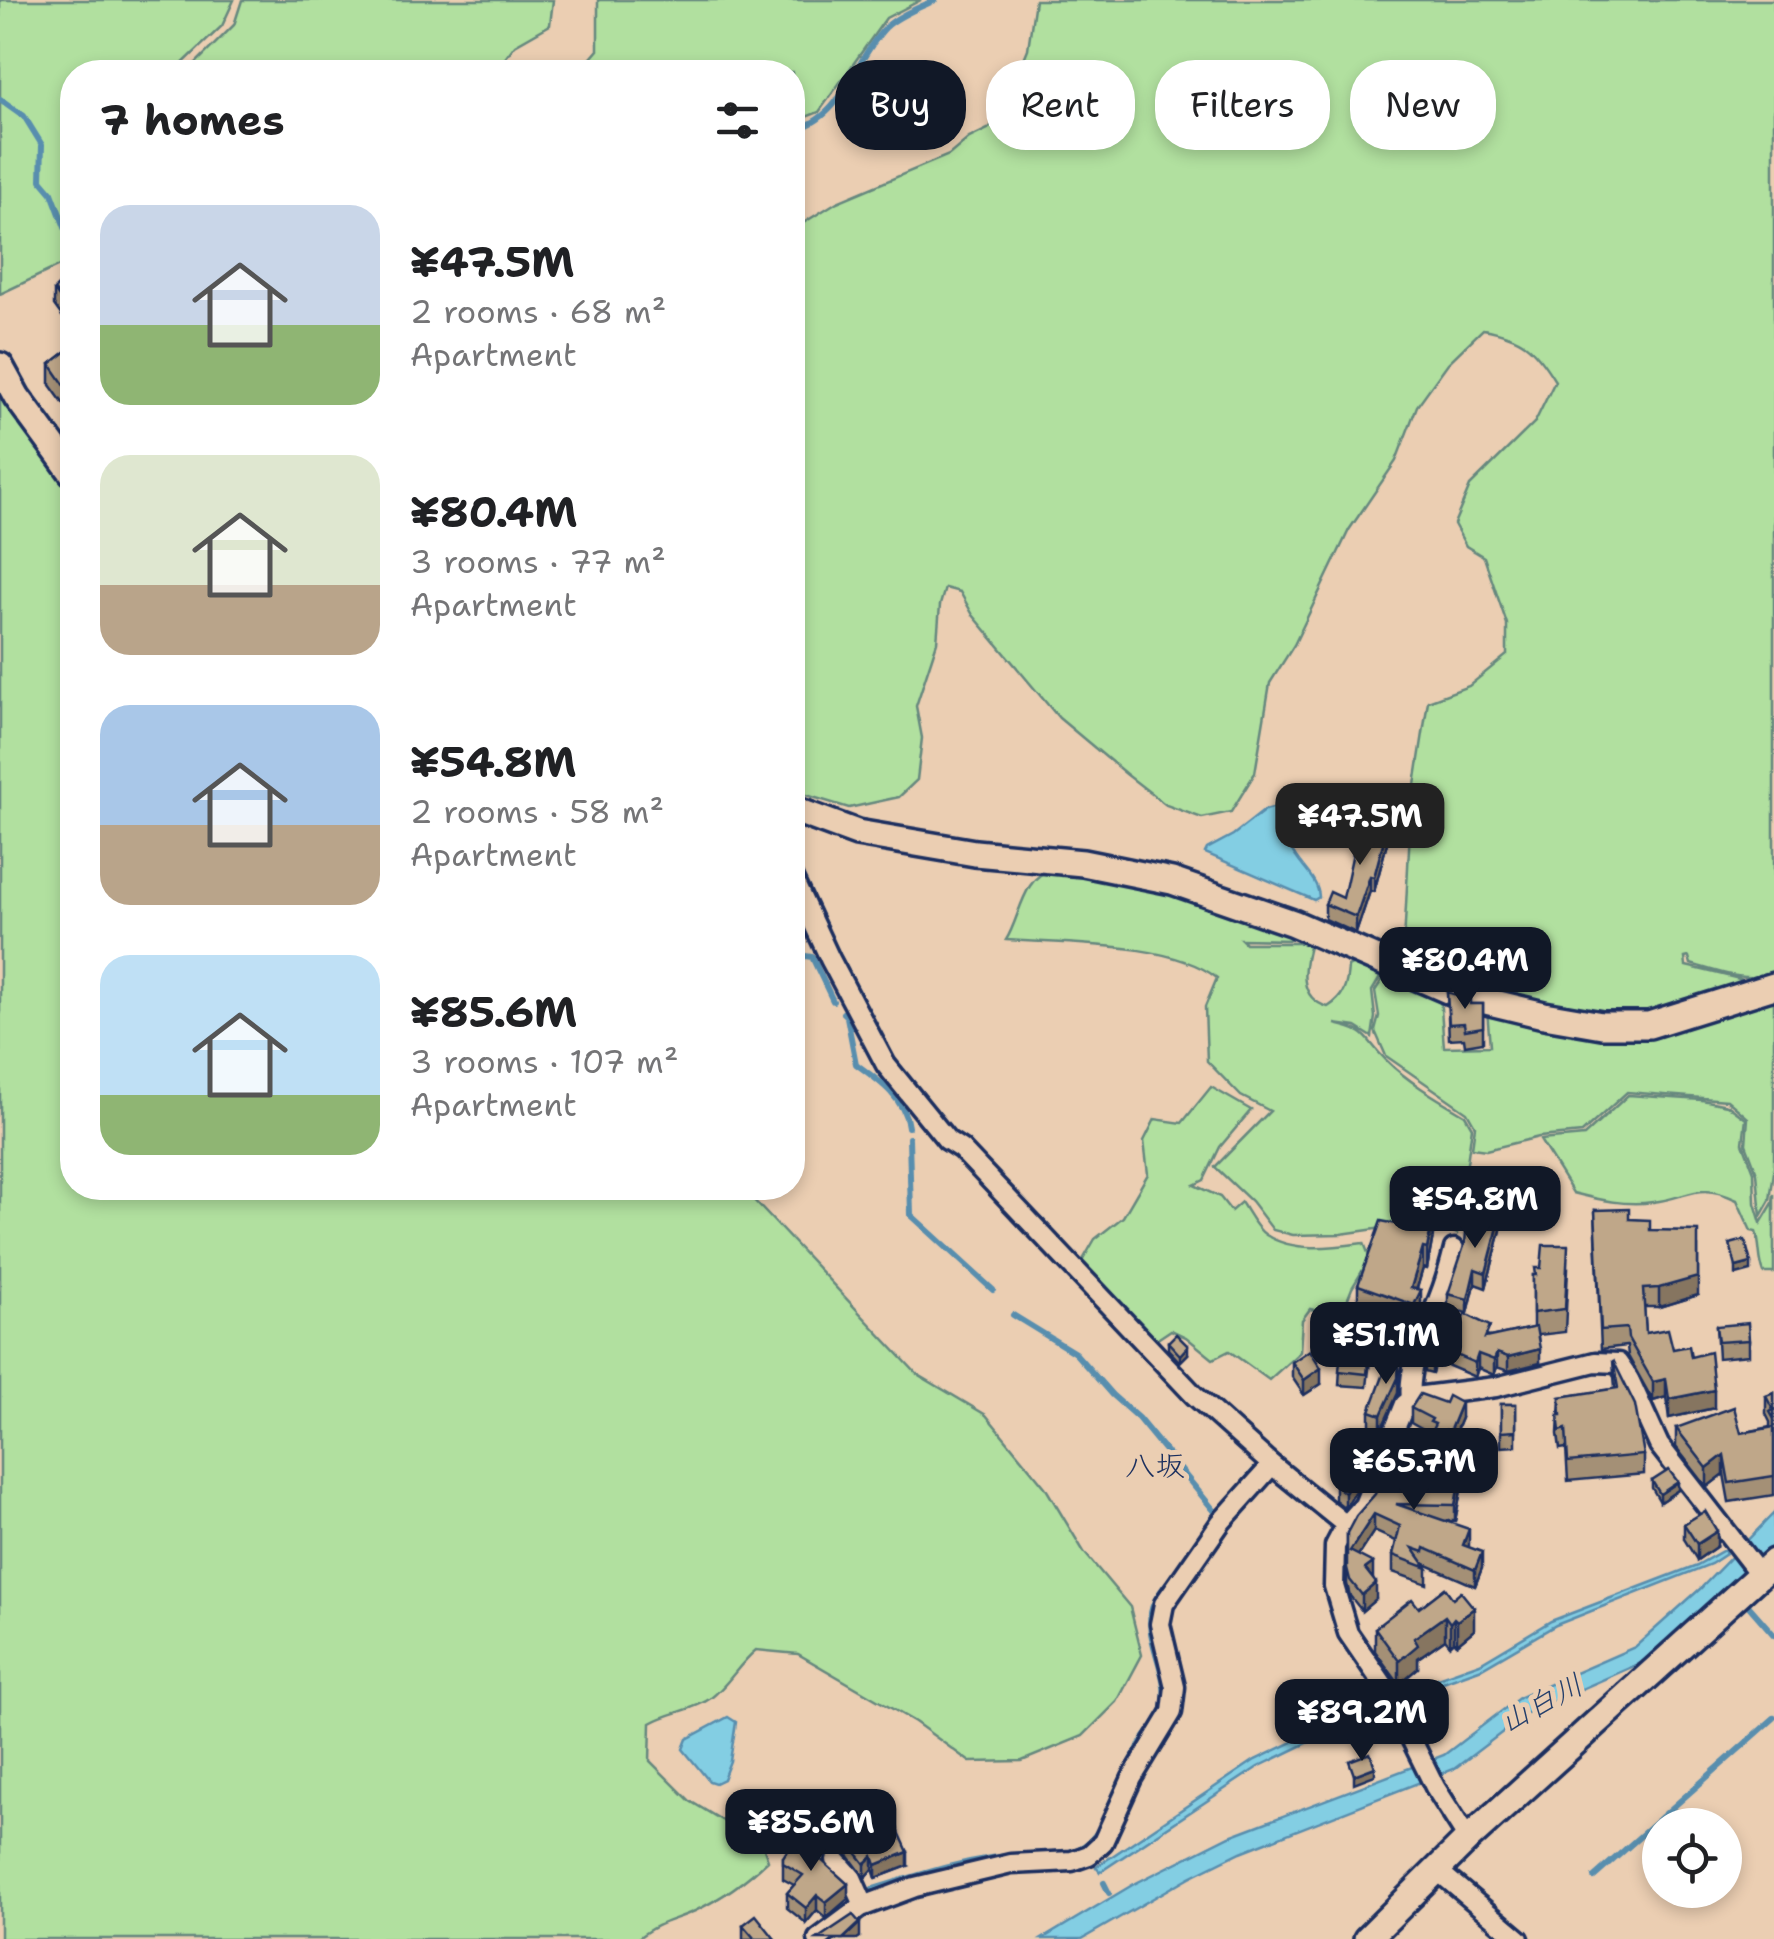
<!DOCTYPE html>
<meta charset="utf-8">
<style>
:root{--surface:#fff;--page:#f6f6f6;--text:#202124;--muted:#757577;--accent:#111827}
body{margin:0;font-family:"Shantell Sans","Klee One",sans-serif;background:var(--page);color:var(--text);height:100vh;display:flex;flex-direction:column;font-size:38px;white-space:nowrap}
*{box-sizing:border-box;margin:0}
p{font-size:32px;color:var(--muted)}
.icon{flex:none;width:55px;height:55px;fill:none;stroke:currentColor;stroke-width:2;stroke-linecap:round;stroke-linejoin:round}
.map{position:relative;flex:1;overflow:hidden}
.panel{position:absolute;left:60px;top:60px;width:745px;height:1140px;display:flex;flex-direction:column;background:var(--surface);border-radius:40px;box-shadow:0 5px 15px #0003}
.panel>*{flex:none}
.banner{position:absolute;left:835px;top:60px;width:788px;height:90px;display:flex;gap:20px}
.buttons{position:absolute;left:1642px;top:1808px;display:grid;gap:20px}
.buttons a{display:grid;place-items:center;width:100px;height:100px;border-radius:50%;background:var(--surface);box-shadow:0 5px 15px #0003;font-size:50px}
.price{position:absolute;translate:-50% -85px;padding:0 22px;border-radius:20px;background:var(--accent);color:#fff;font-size:32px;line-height:65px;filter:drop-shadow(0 2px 5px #0008)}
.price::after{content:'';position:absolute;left:50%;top:60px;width:30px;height:22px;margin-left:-15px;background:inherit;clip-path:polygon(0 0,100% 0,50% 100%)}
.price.active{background:#222;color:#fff}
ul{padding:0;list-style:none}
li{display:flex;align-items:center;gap:30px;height:250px;padding:0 40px}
li span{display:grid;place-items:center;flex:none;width:280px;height:200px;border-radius:30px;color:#555}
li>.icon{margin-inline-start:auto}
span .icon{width:120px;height:120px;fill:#fffc;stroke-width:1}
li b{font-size:42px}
h2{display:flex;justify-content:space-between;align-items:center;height:120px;padding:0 40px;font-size:42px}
.tag{padding:0 35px;border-radius:40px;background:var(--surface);box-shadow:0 5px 15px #0003;font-size:35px;line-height:90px}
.tag.active{background:var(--accent);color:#fff}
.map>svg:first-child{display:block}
.green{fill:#b1e09f;stroke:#66887e;stroke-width:2.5}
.water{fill:#83cee3;stroke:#598eae;stroke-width:2.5}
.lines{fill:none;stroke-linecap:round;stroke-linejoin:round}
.stream{stroke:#598eae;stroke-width:6}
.street-casing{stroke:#1b2f5e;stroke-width:25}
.secondary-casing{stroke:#1b2f5e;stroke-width:32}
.street{stroke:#ebceb2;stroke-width:18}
.secondary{stroke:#ebceb2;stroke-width:25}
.wall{fill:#a49076;stroke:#1b2f5e;stroke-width:2.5}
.shaded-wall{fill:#867560;stroke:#1b2f5e;stroke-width:2.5}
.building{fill:#bfa789;stroke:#1b2f5e;stroke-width:2.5}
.labels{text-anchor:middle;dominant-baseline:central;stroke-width:10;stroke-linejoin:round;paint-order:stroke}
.neighbourhood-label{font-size:30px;fill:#1b2f5e;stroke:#ebceb2}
.water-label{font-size:30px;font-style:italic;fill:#253f6b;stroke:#ebceb2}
</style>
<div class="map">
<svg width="1774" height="1939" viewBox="0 0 1774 1939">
<rect width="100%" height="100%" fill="#ebceb2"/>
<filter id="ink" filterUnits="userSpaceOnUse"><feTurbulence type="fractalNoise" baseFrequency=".01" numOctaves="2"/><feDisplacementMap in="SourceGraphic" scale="20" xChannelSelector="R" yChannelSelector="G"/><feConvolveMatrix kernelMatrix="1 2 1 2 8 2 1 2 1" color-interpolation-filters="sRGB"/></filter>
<g filter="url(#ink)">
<!-- green -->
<g class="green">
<path d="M0,0H234L222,26L174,72H72V260L0,294Z"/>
<path d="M242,0H553L550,25L515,45L495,72H187L234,25Z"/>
<path d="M598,0H921L886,18L819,112L793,122L792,72H585V65L598,50Z"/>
<path d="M1035,0H1774V974C1746,983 1719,972 1691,964L1689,957L1685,958L1686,966L1752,982C1714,993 1674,1009 1634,1012C1561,1018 1472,985 1403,962L1411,811L1428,701L1469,686L1507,655V624L1484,557L1466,546L1454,524L1470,486L1535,422L1555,381C1534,347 1523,336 1483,329L1448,363L1417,406L1396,461L1349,530L1294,645L1270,683L1255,773L1231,812L1202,818L1166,805L1126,774L1059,718L973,615L960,592L945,588L940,605L937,642L916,706L922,738L917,780L899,797L849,808L793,791L792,230L837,202L949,155L969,138L988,129L1001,115L1028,49Z"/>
<path d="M0,389L19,423L72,487V1188H746L751,1197L917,1374L986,1415L1045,1487L1084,1552L1130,1607L1142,1655L1117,1702L1083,1736L1022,1761L970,1762L915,1722L798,1654L756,1650C739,1664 728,1685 711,1698C693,1711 670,1712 651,1723L650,1761L690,1801L763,1845L768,1860C747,1880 722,1898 695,1911C670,1922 660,1921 637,1939H0Z"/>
<path d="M1051,870L1183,892L1292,935L1289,940L1241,939L1245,943H1310C1303,967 1297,998 1328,1007C1344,997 1347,986 1348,967L1354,964L1381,976L1372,991L1375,1017L1372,1037L1356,1027L1335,1024C1372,1032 1363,1038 1386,1060C1408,1082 1438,1099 1465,1115L1472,1127L1457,1234L1413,1214L1383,1228L1341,1234L1293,1235L1273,1230L1251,1201L1215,1167L1270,1111L1241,1096L1207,1061L1205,1007L1217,978C1172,942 1064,944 1006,940C1020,918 1023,876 1051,870Z"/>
<path d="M1384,977L1440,996L1444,1047L1490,1046L1487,1010L1657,1032L1705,1021L1774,998V1172L1770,1200L1761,1216L1757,1173L1746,1144L1748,1118L1727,1100L1627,1092L1582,1133L1539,1137L1486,1150L1472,1148L1475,1126L1467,1112L1386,1056L1375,1031L1379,1016L1375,991Z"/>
<path d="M1211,1087L1251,1110L1220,1147L1204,1180L1194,1185L1220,1197L1231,1211L1241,1202C1248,1212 1255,1228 1266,1235C1294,1253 1334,1247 1364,1243L1370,1258L1352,1288L1341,1316L1310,1309L1302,1320L1300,1352L1269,1380L1229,1351L1213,1359L1186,1337L1171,1330L1153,1342L1080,1265L1095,1239L1123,1217L1148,1174L1144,1141L1155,1119L1182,1123Z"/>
<path d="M1628,1095L1702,1100L1727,1105L1746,1119L1743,1143L1754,1172L1755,1203L1761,1223L1773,1203L1774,1194V1273H1764C1758,1258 1761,1247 1756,1232L1751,1231L1737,1200C1697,1181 1692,1197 1653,1202C1625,1206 1600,1200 1573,1193L1540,1140L1584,1136Z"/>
</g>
<!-- water -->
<g class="water">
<path d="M1276,807L1288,811C1288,823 1287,836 1290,846C1297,865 1318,877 1319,897L1314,900L1205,853L1207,849L1233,835L1265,810Z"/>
<path d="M1254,1468L1257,1471L1156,1601C1144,1640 1176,1670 1166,1705C1160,1724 1143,1740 1134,1758C1120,1785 1112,1825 1087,1845C1074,1857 1053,1855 1036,1855C980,1857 926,1873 873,1892L871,1888C924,1871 977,1854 1034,1852C1050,1852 1071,1854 1085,1843C1109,1825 1123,1770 1139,1743C1146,1731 1160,1719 1162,1704C1168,1669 1137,1635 1153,1601C1160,1586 1175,1572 1185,1559C1209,1528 1228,1497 1254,1468Z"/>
<path d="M1774,1513V1545L1641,1663L1529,1712L1454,1769L1241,1852L1190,1877L1082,1939H1042L1134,1884L1230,1836L1444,1755L1520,1697L1635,1647L1701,1588Z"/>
<path d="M1724,1550L1726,1554L1711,1564L1556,1625L1482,1668L1401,1697L1400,1691L1480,1663L1551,1621L1697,1565Z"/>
<path d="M1383,1699L1385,1705L1258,1767L1100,1872L1096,1867L1255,1760Z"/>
<path d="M728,1717L736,1722L730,1761L723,1779L715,1783L709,1781L683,1749L687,1739Z"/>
</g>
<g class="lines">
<!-- stream -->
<g class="stream">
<path d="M0,99L24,116L42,145L41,180L52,193L72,246"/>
<path d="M792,130C844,120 853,61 886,27C899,15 919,8 935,0"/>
<path d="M792,954L812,957L833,1001"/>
<path d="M843,1013L847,1017L856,1064C878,1080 905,1098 908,1127"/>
<path d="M909,1138L911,1215L993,1290"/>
<path d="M1013,1315L1075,1353L1112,1395L1138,1418L1217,1514"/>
<path d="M1747,1604L1774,1635"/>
<path d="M1594,1877L1774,1718"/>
<path d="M1104,1883L1109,1893"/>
</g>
<defs>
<g id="street">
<path d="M792,877L830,959L886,1065L947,1140L961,1149L1194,1395L1272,1465L1346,1525"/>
<path d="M1353,1325L1420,1342"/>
<path d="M1411,1400C1407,1363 1428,1328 1440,1295C1446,1280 1450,1265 1454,1249"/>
<path d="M1468,1839L1435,1787L1387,1690L1348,1633L1334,1586L1335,1546L1346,1525L1364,1505L1405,1404L1415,1397L1496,1387L1595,1362L1618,1363L1629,1379L1659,1445L1760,1575"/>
<path d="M836,1860L852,1878L864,1905"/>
<path d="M1438,1871L1519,1939"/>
<path d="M818,1939L861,1907L915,1887L1011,1864L1072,1861L1089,1855L1103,1842L1132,1778L1172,1712L1175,1687L1160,1624L1164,1604L1221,1522L1272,1465"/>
</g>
<g id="secondary">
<path d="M0,366L17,397L72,472"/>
<path d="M792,809L857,833L975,853L1083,863L1172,881L1293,923L1457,994L1544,1015L1602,1025H1649L1774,986"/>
<path d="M1367,1939L1468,1839L1774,1562"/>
</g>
</defs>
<!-- street casing -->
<use href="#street" class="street-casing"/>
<!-- secondary casing -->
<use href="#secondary" class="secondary-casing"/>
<!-- street -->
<use href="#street" class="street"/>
<!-- secondary -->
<use href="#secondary" class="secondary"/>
</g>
<!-- wall -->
<g class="wall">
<path d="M72,276L69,326L54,305V290Z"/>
<path d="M72,347V444L67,437V417L71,414L50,385V364Z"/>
<path d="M1387,843L1374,892L1370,891L1356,933L1325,919V904L1343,898Z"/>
<path d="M1447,992L1470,1004H1483V1042L1465,1045L1464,1038L1449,1039Z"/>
<path d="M1595,1210L1629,1219L1650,1230L1698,1295L1659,1307H1644L1646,1333L1673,1349L1691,1357L1714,1408L1669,1418L1666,1397L1653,1401L1628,1356L1627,1346L1601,1349Z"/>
<path d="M1434,1230L1427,1269L1423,1268L1417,1289L1421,1309L1414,1325L1358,1305V1285Z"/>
<path d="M1501,1230L1486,1288L1475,1284L1468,1313L1448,1309V1294Z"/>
<path d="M1568,1268L1565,1332L1538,1335L1540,1363L1508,1371L1497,1367L1494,1375L1478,1368L1475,1377L1435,1360L1432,1374L1425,1372V1358L1436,1324L1490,1337L1533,1328V1275Z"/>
<path d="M1349,1323L1372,1343L1367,1387L1339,1385L1341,1352L1314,1348V1334Z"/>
<path d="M1716,1326L1749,1340V1355L1718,1358Z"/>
<path d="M1168,1342L1188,1354L1180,1362L1168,1349Z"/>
<path d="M1613,1360L1644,1455V1474L1568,1481L1566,1448L1560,1449L1558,1434L1560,1397L1615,1389Z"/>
<path d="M1292,1362L1321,1384L1304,1395L1292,1377Z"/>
<path d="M1399,1374L1398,1393L1381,1430L1370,1426V1411Z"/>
<path d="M1774,1393V1495L1729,1502L1724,1474L1707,1487L1676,1447V1428L1741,1433L1770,1427V1422L1766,1414V1396Z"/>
<path d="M1501,1404H1516V1446L1501,1447Z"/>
<path d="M1411,1408L1461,1418L1449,1447L1446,1445L1442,1453L1464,1475L1455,1521H1445L1468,1547L1482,1568L1475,1586L1425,1564L1427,1568V1584L1393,1572V1555L1396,1541L1374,1531L1358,1555L1373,1579L1376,1599L1362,1611L1350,1596L1347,1584V1533L1406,1463L1419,1453L1429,1450L1430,1434L1411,1423Z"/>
<path d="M1652,1481L1678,1490L1660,1502L1652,1488Z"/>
<path d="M1335,1485L1358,1487L1345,1508L1335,1500Z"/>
<path d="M1684,1524L1717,1546L1697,1560L1684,1539Z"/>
<path d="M1445,1588L1474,1630L1457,1644L1454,1641L1450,1645L1445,1639L1418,1658V1668L1399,1684L1375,1651V1628L1419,1608Z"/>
<path d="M848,1842L908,1866L876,1878L873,1869L865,1878L848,1855Z"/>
<path d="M812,1851L848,1899L826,1918L817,1910L806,1923L787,1908V1893L794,1885L783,1879V1857Z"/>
<path d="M743,1925L775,1939H743Z"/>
</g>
<!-- shaded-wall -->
<g class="shaded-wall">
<path d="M72,309V324L69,326V311Z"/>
<path d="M1387,828V843L1374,892V877Z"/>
<path d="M1370,876V891L1356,933V917Z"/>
<path d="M1434,1211V1230L1427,1269V1249Z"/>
<path d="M1501,1215V1230L1486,1288V1273Z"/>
<path d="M1423,1248V1268L1411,1307V1288Z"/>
<path d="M1698,1249V1295L1659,1307V1288Z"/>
<path d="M1751,1263V1271L1736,1275V1267Z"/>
<path d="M1475,1269V1284L1468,1313V1299Z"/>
<path d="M1421,1290V1309L1414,1325V1305Z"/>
<path d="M1188,1346V1354L1180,1362V1355Z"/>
<path d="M1435,1346V1360L1432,1374V1360Z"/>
<path d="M1540,1349V1363L1508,1371V1357Z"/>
<path d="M1497,1353V1367L1494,1375V1360Z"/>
<path d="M1478,1354V1368L1475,1377V1363Z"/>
<path d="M1399,1358L1398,1393L1381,1430V1415Z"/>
<path d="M1321,1368V1384L1304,1395V1380Z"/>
<path d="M1666,1379V1397L1653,1401V1382Z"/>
<path d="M1714,1390V1408L1669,1418V1399Z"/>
<path d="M1461,1403V1418L1449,1447V1432Z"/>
<path d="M1446,1430V1445L1440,1457V1441Z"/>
<path d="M1724,1455V1474L1707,1487V1468Z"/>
<path d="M1464,1458V1475L1455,1521V1505Z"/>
<path d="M1358,1472V1487L1345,1508V1493Z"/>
<path d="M1678,1482V1490L1660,1502V1494Z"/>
<path d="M1374,1514V1531L1350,1568V1551Z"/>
<path d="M1469,1529V1546L1463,1561V1545Z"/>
<path d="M1717,1531V1546L1697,1560V1544Z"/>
<path d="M1482,1552V1568L1475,1586V1570Z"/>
<path d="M1373,1563V1579L1365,1569Z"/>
<path d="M1376,1583V1599L1362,1611V1595Z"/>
<path d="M1474,1608V1630L1457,1644V1621Z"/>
<path d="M1445,1616V1639L1418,1658V1668L1399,1684V1661L1414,1638Z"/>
<path d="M1454,1618V1641L1450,1645V1623Z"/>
<path d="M1375,1767V1775L1354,1783V1775Z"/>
<path d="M908,1852V1866L876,1878V1865Z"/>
<path d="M873,1856V1869L865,1878V1864Z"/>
<path d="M848,1884V1899L826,1918V1902Z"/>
<path d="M817,1895V1910L806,1923V1908Z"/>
<path d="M860,1923V1937L857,1939H843Z"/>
</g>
<!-- building -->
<g class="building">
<path d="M71,273L72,276V309L69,311L54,290Z"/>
<path d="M72,347V396L50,364Z"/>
<path d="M72,413V424L67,417Z"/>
<path d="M1360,821L1387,828L1374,877L1370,876L1356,917L1325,904L1330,892L1343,898Z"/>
<path d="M1447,992L1470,999V1004H1483V1027L1465,1030L1464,1023L1449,1024Z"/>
<path d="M1405,1206L1434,1211L1427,1249L1423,1248L1411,1288L1421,1290L1414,1305L1358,1285L1381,1221L1402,1225Z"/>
<path d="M1474,1208L1501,1215L1486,1273L1475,1269L1468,1299L1448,1294L1465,1243L1467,1222L1470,1223Z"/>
<path d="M1629,1209V1219L1650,1220V1230L1698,1231V1277L1659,1288L1643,1289L1646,1333L1668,1329L1673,1349L1689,1346L1691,1357L1710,1352L1714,1390L1669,1399L1666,1379L1653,1382L1628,1338L1627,1328L1601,1330L1595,1210Z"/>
<path d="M1745,1240L1751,1263L1736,1267L1730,1244Z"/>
<path d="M1543,1245H1568L1565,1309L1533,1313V1275H1536L1535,1268H1541Z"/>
<path d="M1318,1312L1341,1315L1349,1323L1372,1329L1367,1374L1339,1371L1342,1339L1314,1334Z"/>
<path d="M1465,1314L1490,1326L1485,1338L1536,1327L1540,1349L1508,1357L1497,1353L1494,1360L1478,1354L1475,1363L1435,1346L1432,1360L1425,1358L1436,1324L1458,1330Z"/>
<path d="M1748,1323L1749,1340L1718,1342L1716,1326Z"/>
<path d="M1176,1334L1188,1346L1180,1355L1168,1342Z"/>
<path d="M1310,1350L1321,1368L1304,1380L1292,1362Z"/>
<path d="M1399,1358L1398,1378L1381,1415L1370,1411L1389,1360Z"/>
<path d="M1613,1360L1635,1405L1644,1455L1568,1462L1566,1429L1560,1431L1558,1415H1561L1560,1397L1618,1388Z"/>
<path d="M1774,1393V1419L1770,1412L1773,1410L1766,1396Z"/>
<path d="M1420,1394L1445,1403L1448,1396L1461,1403L1449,1432L1446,1430L1440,1441L1429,1436L1435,1424L1430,1422L1432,1419L1411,1408Z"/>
<path d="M1501,1404H1516V1431L1501,1432Z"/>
<path d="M1734,1407L1741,1433L1774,1427V1476L1729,1483L1724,1455L1707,1468L1676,1428Z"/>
<path d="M1419,1448L1464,1458L1455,1505L1396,1504L1469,1529L1463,1545L1482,1552L1475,1570L1425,1548L1424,1552L1413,1548L1427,1568L1393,1555L1400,1526L1374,1514L1350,1551L1373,1563L1365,1569L1376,1583L1362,1595L1350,1580L1347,1568V1533L1356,1516L1375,1494L1390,1457L1406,1463L1409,1451L1419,1453Z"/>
<path d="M1351,1467L1358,1472L1345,1493L1335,1485L1344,1471L1347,1473Z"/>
<path d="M1669,1470L1678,1482L1660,1494L1652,1481Z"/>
<path d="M1705,1511L1717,1531L1697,1544L1684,1524Z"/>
<path d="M1445,1588L1453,1599L1461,1592L1474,1608L1457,1621L1454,1618L1450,1623L1445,1616L1414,1638L1418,1645L1399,1661L1375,1628L1412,1599L1419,1608Z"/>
<path d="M1370,1753L1375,1767L1354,1775L1349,1761Z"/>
<path d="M890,1822L895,1823L908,1852L876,1865L873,1856L865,1864L848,1842Z"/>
<path d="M798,1833L812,1841L809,1849L848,1884L826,1902L817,1895L806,1908L787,1893L803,1875L783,1863V1857Z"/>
<path d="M756,1915L775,1939H755L743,1925Z"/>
<path d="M853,1915L860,1923L843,1939H817Z"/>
</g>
</g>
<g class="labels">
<!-- neighbourhood labels -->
<g class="neighbourhood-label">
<text x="1155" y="1465">八坂</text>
</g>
<!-- water labels -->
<g class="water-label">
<text transform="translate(1541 1703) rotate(-28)">山白川</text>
</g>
</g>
</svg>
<div class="buttons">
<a><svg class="icon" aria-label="locate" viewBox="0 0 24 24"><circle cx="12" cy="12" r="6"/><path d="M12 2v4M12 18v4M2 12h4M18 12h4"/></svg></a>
</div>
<b class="price active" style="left:1360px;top:868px">¥47.5M</b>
<b class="price" style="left:1465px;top:1012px">¥80.4M</b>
<b class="price" style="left:1475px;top:1251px">¥54.8M</b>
<b class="price" style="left:1386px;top:1387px">¥51.1M</b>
<b class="price" style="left:1414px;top:1513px">¥65.7M</b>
<b class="price" style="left:1362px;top:1764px">¥89.2M</b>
<b class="price" style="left:811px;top:1874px">¥85.6M</b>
<div class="banner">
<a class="tag active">Buy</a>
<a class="tag">Rent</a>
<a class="tag">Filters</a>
<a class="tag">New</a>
</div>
<section class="panel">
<h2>7 homes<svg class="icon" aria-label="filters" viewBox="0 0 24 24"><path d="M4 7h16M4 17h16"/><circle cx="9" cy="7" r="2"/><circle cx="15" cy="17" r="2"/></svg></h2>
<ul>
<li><span style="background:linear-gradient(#c9d6e8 60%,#8fb573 0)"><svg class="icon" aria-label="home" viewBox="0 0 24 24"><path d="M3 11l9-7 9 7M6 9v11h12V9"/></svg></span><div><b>¥47.5M</b><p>2 rooms · 68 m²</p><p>Apartment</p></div></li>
<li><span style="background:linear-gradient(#dfe7d0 65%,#b9a48a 0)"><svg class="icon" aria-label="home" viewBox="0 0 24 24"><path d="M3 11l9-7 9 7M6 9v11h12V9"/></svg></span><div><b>¥80.4M</b><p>3 rooms · 77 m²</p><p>Apartment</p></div></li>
<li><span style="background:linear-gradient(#a9c7e8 60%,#b9a48a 0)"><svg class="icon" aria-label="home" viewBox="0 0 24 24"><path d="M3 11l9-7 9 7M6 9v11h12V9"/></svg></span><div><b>¥54.8M</b><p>2 rooms · 58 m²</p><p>Apartment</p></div></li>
<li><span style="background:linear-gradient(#bfe0f5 70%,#8fb573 0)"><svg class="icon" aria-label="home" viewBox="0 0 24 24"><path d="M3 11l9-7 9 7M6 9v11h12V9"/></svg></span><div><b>¥85.6M</b><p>3 rooms · 107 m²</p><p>Apartment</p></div></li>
</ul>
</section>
</div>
